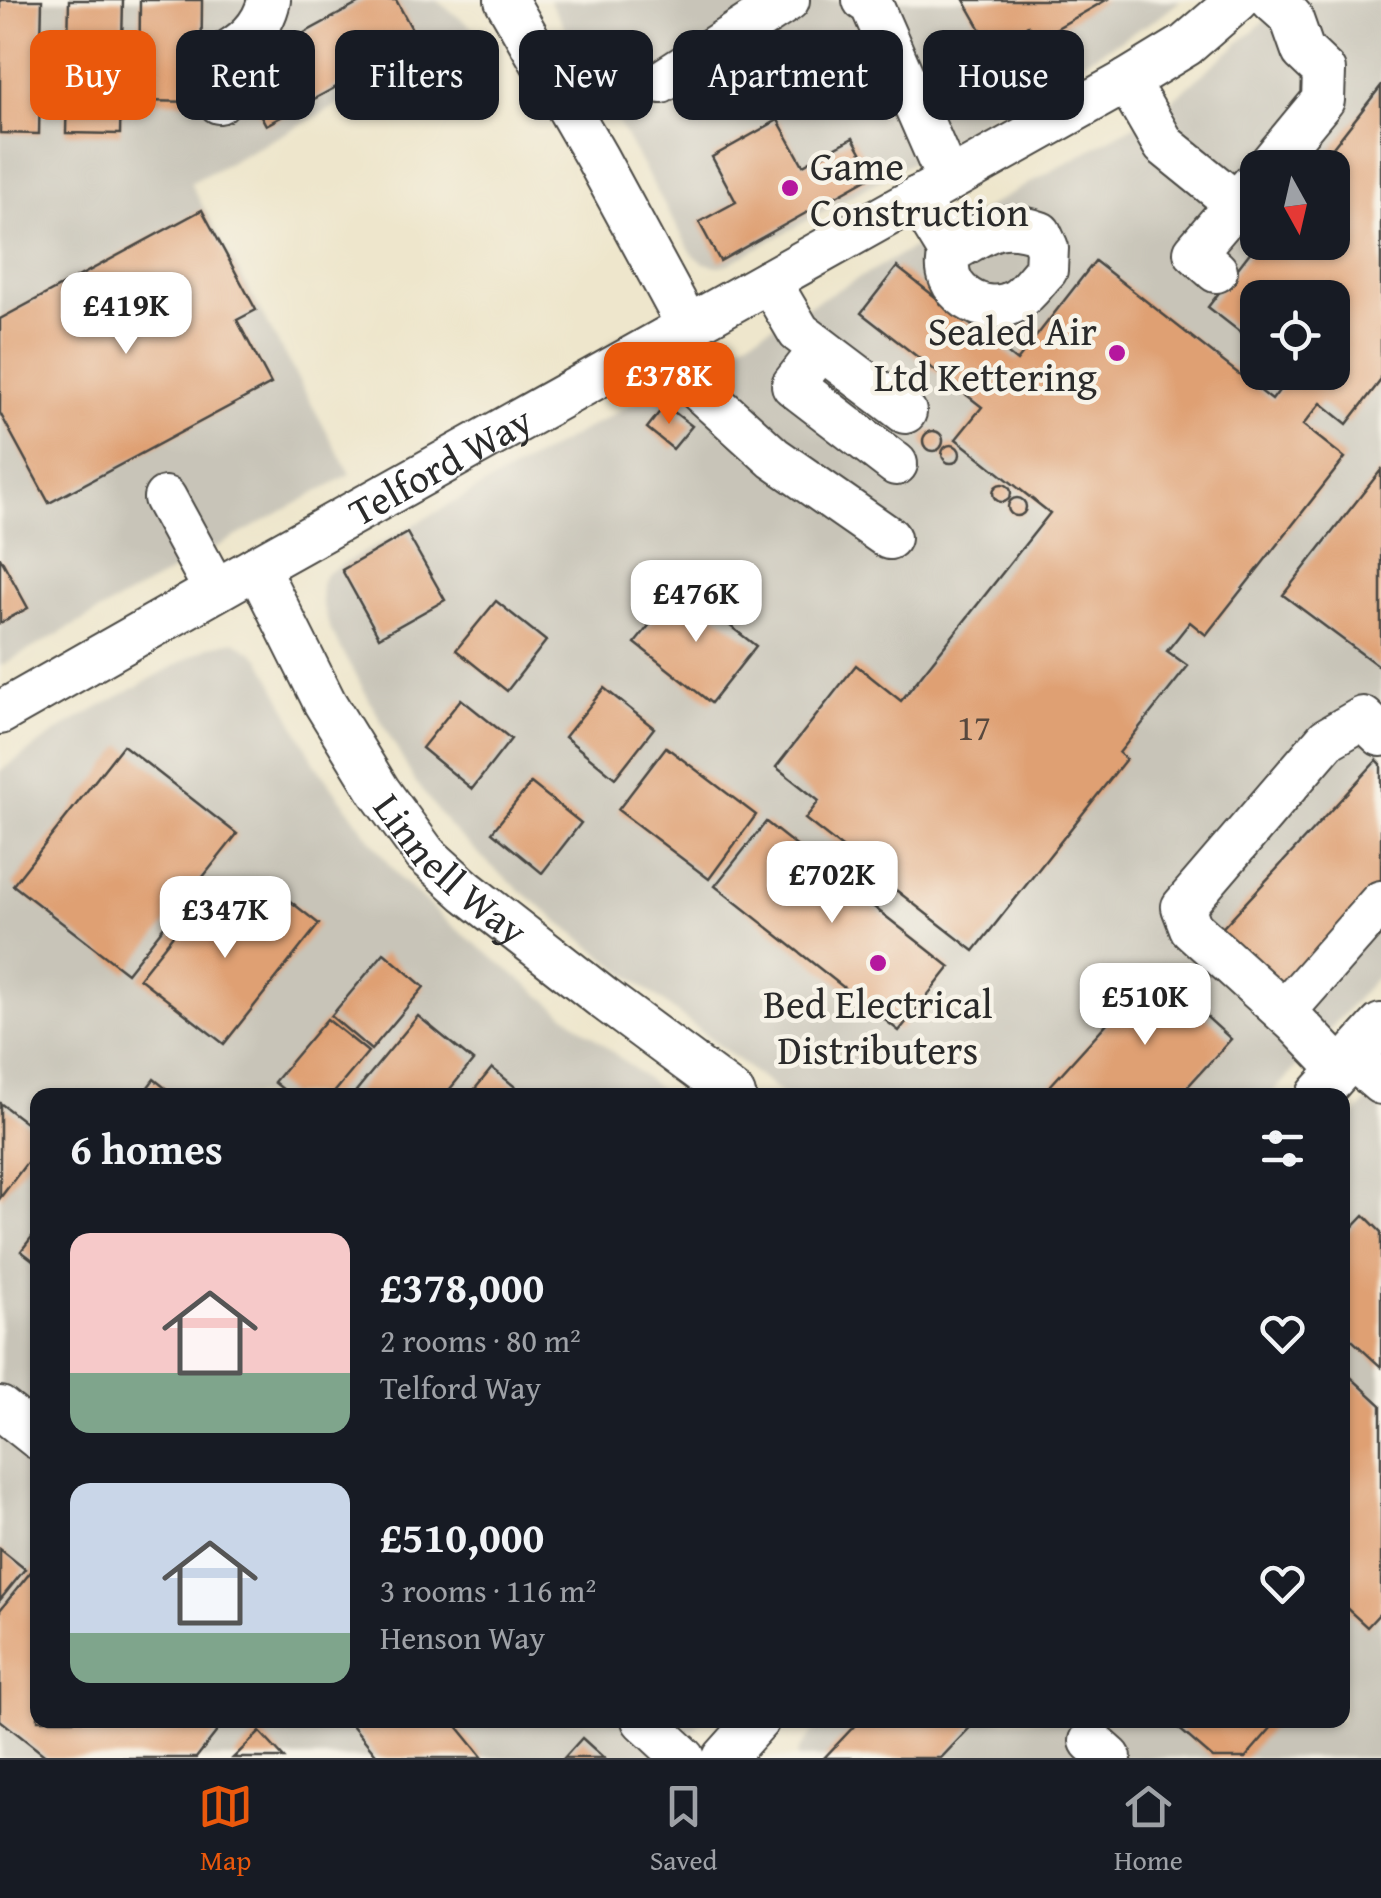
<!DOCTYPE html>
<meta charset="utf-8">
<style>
:root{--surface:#171b24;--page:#20242c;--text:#f1f3f6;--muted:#9ea1a6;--line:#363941;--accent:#ea580c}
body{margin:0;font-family:"Gentium Book Plus",serif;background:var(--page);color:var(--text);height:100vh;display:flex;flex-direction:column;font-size:38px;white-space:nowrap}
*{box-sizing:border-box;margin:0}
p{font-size:32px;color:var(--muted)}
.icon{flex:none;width:55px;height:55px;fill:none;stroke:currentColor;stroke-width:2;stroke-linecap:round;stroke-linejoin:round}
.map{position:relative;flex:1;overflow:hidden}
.drawer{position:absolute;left:30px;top:1088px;width:1320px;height:640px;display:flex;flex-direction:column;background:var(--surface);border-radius:20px;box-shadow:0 2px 8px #0004}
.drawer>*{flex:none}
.top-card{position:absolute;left:30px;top:30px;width:1322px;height:90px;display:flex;gap:20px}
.needle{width:65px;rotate:172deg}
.buttons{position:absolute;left:1240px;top:150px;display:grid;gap:20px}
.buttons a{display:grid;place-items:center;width:110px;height:110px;border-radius:20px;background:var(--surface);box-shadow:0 2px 8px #0004;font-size:50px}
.price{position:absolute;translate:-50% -85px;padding:0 22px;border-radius:20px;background:#fff;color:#222;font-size:32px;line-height:65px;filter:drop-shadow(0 2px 5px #0008)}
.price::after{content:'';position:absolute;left:50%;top:60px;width:30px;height:22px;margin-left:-15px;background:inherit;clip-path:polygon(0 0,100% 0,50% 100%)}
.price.selected{background:var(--accent);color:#fff}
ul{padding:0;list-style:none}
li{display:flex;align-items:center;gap:30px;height:250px;padding:0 40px}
li span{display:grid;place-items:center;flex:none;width:280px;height:200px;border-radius:20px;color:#555}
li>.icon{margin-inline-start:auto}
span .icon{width:120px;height:120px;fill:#fffc;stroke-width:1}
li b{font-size:42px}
h2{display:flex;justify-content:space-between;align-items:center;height:120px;padding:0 40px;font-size:42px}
.chip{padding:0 35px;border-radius:20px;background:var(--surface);box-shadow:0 2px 8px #0004;font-size:35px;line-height:90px}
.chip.selected{background:var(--accent);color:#fff}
.menu{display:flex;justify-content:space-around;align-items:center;height:140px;border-top:2px solid var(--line);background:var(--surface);font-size:28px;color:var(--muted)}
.menu a{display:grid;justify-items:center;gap:5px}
.menu .selected{color:var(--accent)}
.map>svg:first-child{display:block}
.industrial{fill:#c8c4b8;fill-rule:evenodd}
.building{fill:#dfa073}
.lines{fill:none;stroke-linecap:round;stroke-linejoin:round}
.minor-casing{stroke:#484743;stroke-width:46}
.minor{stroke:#fff;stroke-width:42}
.poi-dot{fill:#b5179e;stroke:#f7f3e8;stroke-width:4}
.labels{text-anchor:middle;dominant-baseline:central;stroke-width:9;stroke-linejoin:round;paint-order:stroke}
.number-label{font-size:35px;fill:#58483d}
.poi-label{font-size:40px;fill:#2b2b2b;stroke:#f7f3e8;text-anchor:start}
.street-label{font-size:40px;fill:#2b2b2b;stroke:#f7f3e8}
</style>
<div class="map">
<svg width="1381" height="1758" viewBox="0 0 1381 1758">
<rect width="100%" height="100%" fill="#f7f3e8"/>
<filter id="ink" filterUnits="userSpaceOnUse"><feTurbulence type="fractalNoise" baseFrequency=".01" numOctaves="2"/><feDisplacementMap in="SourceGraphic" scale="20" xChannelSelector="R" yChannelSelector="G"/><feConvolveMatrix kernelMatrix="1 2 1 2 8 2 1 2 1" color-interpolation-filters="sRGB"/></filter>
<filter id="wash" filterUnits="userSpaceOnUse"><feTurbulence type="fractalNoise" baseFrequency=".0048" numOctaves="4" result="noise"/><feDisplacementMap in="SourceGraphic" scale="40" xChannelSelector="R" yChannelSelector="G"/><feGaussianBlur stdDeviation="2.25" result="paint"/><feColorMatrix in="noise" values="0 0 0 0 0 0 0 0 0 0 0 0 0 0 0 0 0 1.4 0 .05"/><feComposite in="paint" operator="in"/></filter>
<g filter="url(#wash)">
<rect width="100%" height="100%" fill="#eee6cc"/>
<!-- industrial -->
<g class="industrial">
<path d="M0,0H436L478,32L190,183L350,474L0,666Z"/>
<path d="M549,0H1181L1161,16L907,165L728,264L719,266L704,263L693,255Z"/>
<path d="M1289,0H1381V972L1271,1095H783L553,917L498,872L449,826L414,780L330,629L322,604L321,584L325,574L1158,112ZM1258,168H1332V242H1258ZM1258,298H1332V372H1258Z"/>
<path d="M235,641L260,658L316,765L399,878L444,919L667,1095H38V1720H703L669,1758H0V771L69,724L210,646Z"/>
<path d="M1381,1085V1758H797L798,1751L821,1720H1342L1343,1129Z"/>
</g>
<g id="blocks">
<!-- building -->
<g class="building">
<path d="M0,0H42L39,134L0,133Z"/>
<path d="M69,0H123L120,134L66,133Z"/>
<path d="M140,0H202L201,102L139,101Z"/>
<path d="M365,0H396L419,42L266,125L236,70Z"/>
<path d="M964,0H1106L1036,40L1028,26L991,47Z"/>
<path d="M1381,86V380L1347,424L1321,403L1303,425L1345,458L1206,635L1190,622L1167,651L1188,666L1119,753L1126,759L974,951L805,819L819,801L776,767L856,665L901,701L1050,513L956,439L982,407L861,313L897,267L1017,361L1095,261L1272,400L1293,372H1332V298H1258V346L1208,307L1258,242H1332V168H1317Z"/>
<path d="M778,120L803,165L853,138L874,175L720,261L699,222L736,202L712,157Z"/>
<path d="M202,210L256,310L237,320L271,384L49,503L0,413V319Z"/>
<path d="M665,405L692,426L673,449L647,428Z"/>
<circle cx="933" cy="441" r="10"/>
<circle cx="951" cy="454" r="9"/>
<path d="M1381,470V668L1283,595Z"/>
<circle cx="1002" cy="493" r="9"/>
<circle cx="1017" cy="507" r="9"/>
<path d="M407,533L445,600L379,637L342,570Z"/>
<path d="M0,557L28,608L0,623Z"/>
<path d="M680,587L756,646L711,703L635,643Z"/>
<path d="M496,601L546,641L507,691L456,650Z"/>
<path d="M604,688L654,728L615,778L565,737Z"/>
<path d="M461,699L511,739L472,789L422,748Z"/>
<path d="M123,745L237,834L127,973L13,885Z"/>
<path d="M666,747L756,815L709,879L618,810Z"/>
<path d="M1377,760L1381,764V890L1284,996L1216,935Z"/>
<path d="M531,783L581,823L542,873L492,832Z"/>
<path d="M766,822L950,967L899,1031L715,886Z"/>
<path d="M212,886L267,930L290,901L319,924L224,1044L139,978Z"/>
<path d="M384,953L424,987L371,1050L331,1016Z"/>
<path d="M1155,970L1231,1039L1180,1095H1042Z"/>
<path d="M418,1016L473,1061L445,1095H361L356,1091Z"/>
<path d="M327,1019L368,1052L332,1095H290L274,1082Z"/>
<path d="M492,1068L525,1095H470Z"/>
<path d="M154,1079L174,1095H142Z"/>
<path d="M0,1103L38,1132V1148L0,1198Z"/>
<path d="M1364,1215L1381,1232V1367L1342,1331V1238Z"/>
<path d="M38,1229V1264L21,1251Z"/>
<path d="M1342,1369L1381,1405V1612L1367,1627L1342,1604Z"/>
<path d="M0,1549L25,1569L0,1600Z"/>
<path d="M38,1563V1720H226L196,1758H48L0,1720V1610Z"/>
<path d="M348,1720H452L483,1758H379Z"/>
<path d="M860,1720H977L941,1758H824Z"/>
<path d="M1169,1720H1278L1245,1758H1213Z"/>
<path d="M260,1732L284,1758H233Z"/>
<path d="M582,1738L604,1758H564Z"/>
</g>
</g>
</g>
<g filter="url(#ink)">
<use href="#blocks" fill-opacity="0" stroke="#484743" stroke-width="2.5"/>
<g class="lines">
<defs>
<g id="minor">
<path d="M506,0L597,158L688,326"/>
<path d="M864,0L871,4L948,180"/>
<path d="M1127,81L1164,145L1237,204"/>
<path d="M661,82L788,0"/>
<path d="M219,102L216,78L218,58C243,44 263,29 269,0"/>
<path d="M1267,168L1323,100L1324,71L1303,51L1291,17L1272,0"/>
<path d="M917,198L950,252C937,291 985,320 1017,300C1028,293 1037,279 1046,270L1047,248L1040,233C997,218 987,232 950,252"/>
<path d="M1216,271L1195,252L1254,183"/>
<path d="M769,281L799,332L905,412"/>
<path d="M664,340L688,380L774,458L889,538"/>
<path d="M821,349L793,385L896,464"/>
<path d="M165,498L215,590"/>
<path id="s1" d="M257,567L325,703L379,791L425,854L466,891L603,998L734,1095"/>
<path id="s2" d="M0,713L257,567L1127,81L1186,45L1238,0"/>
<path d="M1284,1012L1381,902"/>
<path d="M1352,1058L1381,1083"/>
<path d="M1341,1070L1296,1023L1191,928L1183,907L1327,739L1363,718L1381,735"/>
<path d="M1318,1095L1381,1025"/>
<path d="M0,1408L38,1438"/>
<path d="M643,1720L684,1758"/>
<path d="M1091,1741L1110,1758"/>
<path d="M724,1758L758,1720"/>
</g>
</defs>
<!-- minor casing -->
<use href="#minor" class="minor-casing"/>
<!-- minor -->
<use href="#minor" class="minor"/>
</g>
</g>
<!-- markers -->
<g class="poi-dot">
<circle cx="790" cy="188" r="10"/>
<circle cx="1117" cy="353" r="10"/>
<circle cx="878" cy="963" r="10"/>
</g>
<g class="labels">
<!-- number labels -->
<g class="number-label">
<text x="974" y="727">17</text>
</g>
<!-- poi labels -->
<g class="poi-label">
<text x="810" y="165">Game<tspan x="810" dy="46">Construction</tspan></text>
<text x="1097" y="330" text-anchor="end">Sealed Air<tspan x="1097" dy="46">Ltd Kettering</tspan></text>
<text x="878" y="1003" text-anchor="middle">Bed Electrical<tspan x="878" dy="46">Distributers</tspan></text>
</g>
<!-- street labels -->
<g class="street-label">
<text stroke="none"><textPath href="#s2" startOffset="505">Telford Way</textPath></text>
<text stroke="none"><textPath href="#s1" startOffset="362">Linnell Way</textPath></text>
</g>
</g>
</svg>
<div class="buttons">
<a><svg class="needle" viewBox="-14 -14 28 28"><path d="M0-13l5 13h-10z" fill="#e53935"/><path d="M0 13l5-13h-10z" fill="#9ea1a6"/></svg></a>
<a><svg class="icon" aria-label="locate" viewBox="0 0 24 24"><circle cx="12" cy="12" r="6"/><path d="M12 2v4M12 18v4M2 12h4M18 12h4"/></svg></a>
</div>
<b class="price" style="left:126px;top:357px">£419K</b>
<b class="price selected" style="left:669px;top:427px">£378K</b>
<b class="price" style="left:696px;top:645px">£476K</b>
<b class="price" style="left:832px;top:926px">£702K</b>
<b class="price" style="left:225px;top:961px">£347K</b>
<b class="price" style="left:1145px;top:1048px">£510K</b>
<div class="top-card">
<a class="chip selected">Buy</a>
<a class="chip">Rent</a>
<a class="chip">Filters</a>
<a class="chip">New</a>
<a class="chip">Apartment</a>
<a class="chip">House</a>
</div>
<section class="drawer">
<h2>6 homes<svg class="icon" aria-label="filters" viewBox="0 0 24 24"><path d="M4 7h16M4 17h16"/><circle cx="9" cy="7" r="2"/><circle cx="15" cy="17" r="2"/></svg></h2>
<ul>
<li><span style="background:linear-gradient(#f6c9c9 70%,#7fa58c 0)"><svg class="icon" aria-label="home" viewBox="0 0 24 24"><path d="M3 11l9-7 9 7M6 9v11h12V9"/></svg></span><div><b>£378,000</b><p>2 rooms · 80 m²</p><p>Telford Way</p></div><svg class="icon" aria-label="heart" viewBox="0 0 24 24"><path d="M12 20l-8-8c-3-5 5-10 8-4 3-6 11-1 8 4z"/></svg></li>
<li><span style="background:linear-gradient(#c9d6e8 75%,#7fa58c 0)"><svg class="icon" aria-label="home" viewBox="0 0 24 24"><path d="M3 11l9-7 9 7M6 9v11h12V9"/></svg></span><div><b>£510,000</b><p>3 rooms · 116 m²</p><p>Henson Way</p></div><svg class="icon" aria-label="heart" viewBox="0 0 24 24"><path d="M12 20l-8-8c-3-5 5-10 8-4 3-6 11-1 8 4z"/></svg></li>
</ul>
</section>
</div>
<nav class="menu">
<a class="selected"><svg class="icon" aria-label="map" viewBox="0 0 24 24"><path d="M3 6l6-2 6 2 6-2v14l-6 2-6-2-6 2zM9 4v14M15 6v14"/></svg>Map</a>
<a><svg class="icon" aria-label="saved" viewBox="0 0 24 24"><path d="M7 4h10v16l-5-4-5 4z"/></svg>Saved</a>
<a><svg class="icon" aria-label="home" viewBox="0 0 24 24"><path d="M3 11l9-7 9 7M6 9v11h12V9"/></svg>Home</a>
</nav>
